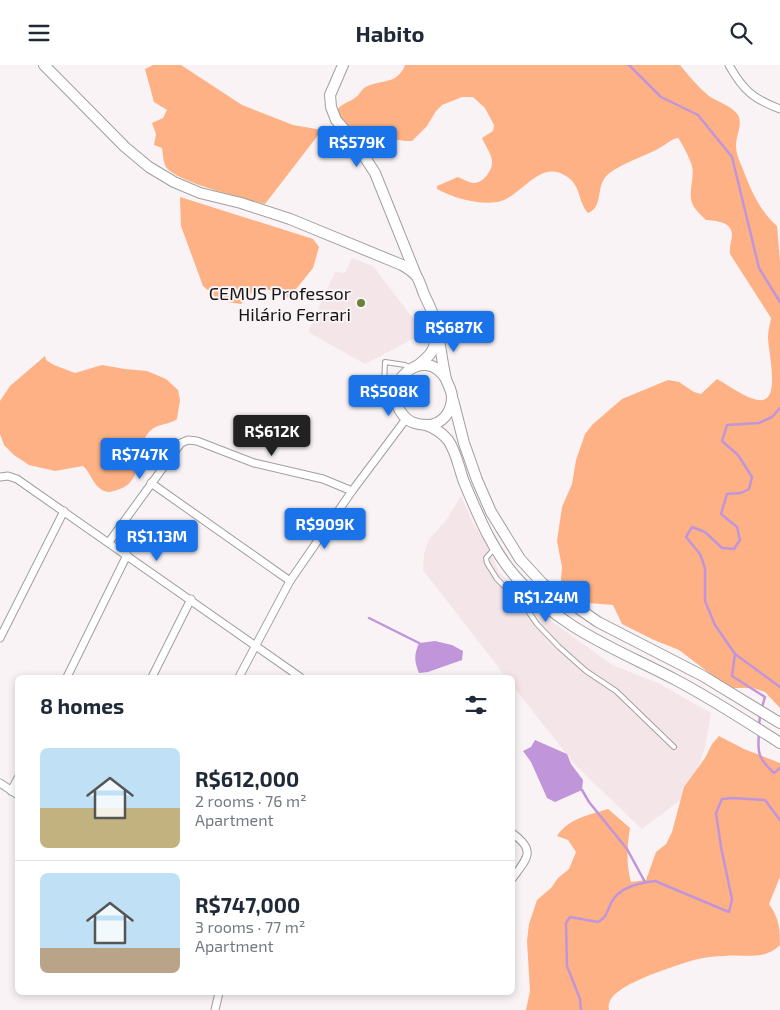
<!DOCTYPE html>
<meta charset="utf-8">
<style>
:root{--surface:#fff;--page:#f6f6f7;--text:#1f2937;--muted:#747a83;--line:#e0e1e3;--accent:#1a73e8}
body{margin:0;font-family:"Exo 2",sans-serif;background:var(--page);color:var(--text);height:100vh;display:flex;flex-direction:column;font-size:19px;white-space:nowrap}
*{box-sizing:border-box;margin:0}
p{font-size:16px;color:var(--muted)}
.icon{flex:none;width:28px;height:28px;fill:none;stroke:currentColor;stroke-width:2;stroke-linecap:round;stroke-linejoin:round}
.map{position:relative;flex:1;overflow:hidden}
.details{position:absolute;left:15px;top:610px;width:500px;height:320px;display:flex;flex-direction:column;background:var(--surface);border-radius:8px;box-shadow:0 2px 8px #0003}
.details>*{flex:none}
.price{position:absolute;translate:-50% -42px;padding:0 11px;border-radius:5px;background:var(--accent);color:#fff;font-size:16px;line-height:32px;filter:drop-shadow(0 1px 2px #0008)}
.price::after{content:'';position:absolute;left:50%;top:30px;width:15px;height:11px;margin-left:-8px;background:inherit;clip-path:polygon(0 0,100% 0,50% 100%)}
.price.selected{background:#222;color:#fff}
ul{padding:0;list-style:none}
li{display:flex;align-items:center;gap:15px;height:125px;padding:0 25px}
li+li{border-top:1px solid var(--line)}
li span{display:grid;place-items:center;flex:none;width:140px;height:100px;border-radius:8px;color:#555}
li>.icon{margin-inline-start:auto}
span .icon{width:60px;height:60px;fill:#fffc;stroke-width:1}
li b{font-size:21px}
h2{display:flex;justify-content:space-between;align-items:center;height:60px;padding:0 25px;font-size:21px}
header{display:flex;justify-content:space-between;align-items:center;height:65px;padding:0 25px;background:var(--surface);font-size:22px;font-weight:700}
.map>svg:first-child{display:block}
.built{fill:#f4e5e9}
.forest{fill:#feb184}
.water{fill:#c195da}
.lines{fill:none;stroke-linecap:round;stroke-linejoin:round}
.stream{stroke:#c195da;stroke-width:2.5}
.lane-casing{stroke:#a39e9f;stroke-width:6}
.street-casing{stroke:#a39e9f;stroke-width:9}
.secondary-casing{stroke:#a39e9f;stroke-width:12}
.lane{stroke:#fff;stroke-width:4}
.street{stroke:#fff;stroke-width:7}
.secondary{stroke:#fff;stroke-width:10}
.poi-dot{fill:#698235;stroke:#f9f3f5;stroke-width:2}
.labels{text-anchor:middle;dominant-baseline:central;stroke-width:4;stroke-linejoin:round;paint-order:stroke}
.poi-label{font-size:18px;fill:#161515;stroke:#f9f3f5;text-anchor:end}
</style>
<header><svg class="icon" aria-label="menu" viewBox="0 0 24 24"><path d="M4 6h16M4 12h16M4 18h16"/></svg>Habito<svg class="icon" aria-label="search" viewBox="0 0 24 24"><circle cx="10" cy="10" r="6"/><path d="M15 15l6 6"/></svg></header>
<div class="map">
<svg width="780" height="945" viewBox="0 0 780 945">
<rect width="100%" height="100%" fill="#f9f3f5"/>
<!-- built -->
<g class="built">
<path d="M352,193L373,201L424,268L365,299L308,267L335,207L345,208Z"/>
<path d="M461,431L473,458L486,478L499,507L540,548L612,600L658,618L711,648L705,683L687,730L642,764L575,700L513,621L512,612H506L423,505L424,489L429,474L445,457Z"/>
</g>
<!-- forest -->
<g class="forest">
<path d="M153,0H181L242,40L293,60L322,65L265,139C245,134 176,117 166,102C163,96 163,89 162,83L154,80L156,69L152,58L163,53L167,45L154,37L145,4Z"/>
<path d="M405,0H680C689,11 698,22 709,31C718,37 732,41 738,50C743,59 736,71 736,80C736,88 739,95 742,102C751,125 759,145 777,161L780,196V643L765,627L753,623H729L679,585L654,575L622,559L613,540L564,536L560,526L562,502L557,476L562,442L572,419L576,395L585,369L593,359L622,334L668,315L679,317L694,327L701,329L717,314C728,320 751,337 763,335C780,332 768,284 768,272C768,266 770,259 771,253L730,189C729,181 732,176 732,169C731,156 715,156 706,155C702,151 696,146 693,140C687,128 695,114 692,101C691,96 681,76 678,73C671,74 667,79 661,82C647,91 612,101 604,114C597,125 602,143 588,148C577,136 582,119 564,110C538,95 520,134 497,137C477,140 454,133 437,124V121L458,112C463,114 468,117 473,118C483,119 493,105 492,96C491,88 485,80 482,73L493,66L494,60L485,43L473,32H462L442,40L436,46L427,61L412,76H405L387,73L377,77L357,79L335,48C342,37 347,39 356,32C362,27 361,23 370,20C385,15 398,18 405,0Z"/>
<path d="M180,132L313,174L319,182L313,203L289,233L269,225H254L241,239L220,236L203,221L181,161Z"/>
<path d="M45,291L46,295L54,300L75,308L102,300L125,304L147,306L166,314L178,325L180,335L177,354C169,360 157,358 149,367C133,385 146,417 117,425C112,427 107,428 102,425C92,419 91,408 83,401L55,406L29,400L14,390L4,380L0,369V336L10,321Z"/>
<path d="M719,671L744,684L780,698V812L769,839C779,854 780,862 780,880C764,896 745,889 725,891C716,891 707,892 698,894C679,899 634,914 619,926C613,930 607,937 609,945H526L530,926L527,876L529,859L537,835L551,823L558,813L569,804L576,787L568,775L557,771C569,753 589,750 608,744L630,763C627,781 626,799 631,817L646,815L656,787L666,779L672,767L684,722L705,693L712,679Z"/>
</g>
<!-- water -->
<g class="water">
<path d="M435,576L452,580L463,586L462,595L428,607L419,608C414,596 414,590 419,578Z"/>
<path d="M535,675L567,689L571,699L583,715L582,725L555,737L547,733L531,697L523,686L531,682Z"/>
</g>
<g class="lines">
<!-- stream -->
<g class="stream">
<path d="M629,0L661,32L698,50L732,92L759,203L780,237"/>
<path d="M369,553L419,578"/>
<path d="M735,589L780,622"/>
<path d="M762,642L765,632L732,611L735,589L715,560L705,536V503L700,489L686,472L692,462L705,467L722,483L734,484L740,475L737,462L721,449L727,429L741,428L749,424L752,412L738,390L722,376L727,360L759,358L772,352L780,343"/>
<path d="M759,662L760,650"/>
<path d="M759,668C757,689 759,694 774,708L780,703"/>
<path d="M582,725L589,737L627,784L645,817"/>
<path d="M581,945L580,934L567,901L566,858L570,852L598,857C608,851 606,848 611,838C619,822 639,818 655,816L729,847L732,834L721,782L716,748L722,734L732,733L765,735L780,755"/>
</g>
<defs>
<g id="lane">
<path d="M384,320L385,297L405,300L410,303"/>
<path d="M397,342L381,336L374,338C377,322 383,319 398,315"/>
<path d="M494,484L486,493L487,498L497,514L503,520L517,530L537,559L559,582L586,606L616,626L674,682"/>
</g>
<g id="street">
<path d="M729,0C743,25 753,34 780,44"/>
<path d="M0,412L8,411L17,414L300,612"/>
<path d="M151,418L290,516"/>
<path d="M109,477L181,378L188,375L197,376L254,398L323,414L352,426"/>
<path d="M0,573L64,446"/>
<path d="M67,612L127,490"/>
<path d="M152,612L191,534"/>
<path d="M239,612L290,516L352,426L406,354"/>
<path d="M0,718L18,730"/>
<path d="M11,726L18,713"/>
<path d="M512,768C537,786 527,793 512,814"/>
<path d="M215,945L219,928"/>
</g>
<g id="secondary">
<path d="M44,0L125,82L149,102L174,117L200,128L241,138L290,154L402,200C407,203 414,207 417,212C420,217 422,224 424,229C427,236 431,243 433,250C440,271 441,293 446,314C448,320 452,326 452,332C452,347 442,360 427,360C418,360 408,357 403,350C378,319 424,278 446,314"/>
<path d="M343,0L330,30L331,42L336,55L353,74L375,108L416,210"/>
<path d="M417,301C428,292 434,288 436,273"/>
<path d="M453,335L464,378L477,415L491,447L520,494L543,519L598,557L703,611L780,658"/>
<path d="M426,360C435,363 442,368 448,375C457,388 459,404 464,417C478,450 491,483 515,511C561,565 615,583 676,615C712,634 746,656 780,678"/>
</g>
</defs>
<!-- lane casing -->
<use href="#lane" class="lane-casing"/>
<!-- street casing -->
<use href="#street" class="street-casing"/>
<!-- secondary casing -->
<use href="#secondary" class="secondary-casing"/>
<!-- lane -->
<use href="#lane" class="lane"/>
<!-- street -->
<use href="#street" class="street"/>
<!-- secondary -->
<use href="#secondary" class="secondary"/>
</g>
<!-- markers -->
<circle class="poi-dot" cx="361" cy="238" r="5"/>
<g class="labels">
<!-- poi labels -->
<g class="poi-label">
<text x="351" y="228">CEMUS Professor<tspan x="351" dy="21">Hilário Ferrari</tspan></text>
</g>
</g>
</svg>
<b class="price" style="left:357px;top:103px">R$579K</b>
<b class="price" style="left:454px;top:288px">R$687K</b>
<b class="price" style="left:389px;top:352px">R$508K</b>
<b class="price selected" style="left:272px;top:392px">R$612K</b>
<b class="price" style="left:140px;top:415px">R$747K</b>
<b class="price" style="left:325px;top:485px">R$909K</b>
<b class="price" style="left:157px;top:497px">R$1.13M</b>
<b class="price" style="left:546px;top:558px">R$1.24M</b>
<section class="details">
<h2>8 homes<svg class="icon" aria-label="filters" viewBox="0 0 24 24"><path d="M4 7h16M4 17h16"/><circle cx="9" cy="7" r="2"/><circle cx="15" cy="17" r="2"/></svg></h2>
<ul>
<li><span style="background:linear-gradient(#bfe0f5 60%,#c2b280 0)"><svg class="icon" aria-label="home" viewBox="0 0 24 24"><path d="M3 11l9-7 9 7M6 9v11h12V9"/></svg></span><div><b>R$612,000</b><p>2 rooms · 76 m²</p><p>Apartment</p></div></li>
<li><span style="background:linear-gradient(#bfe0f5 75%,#b9a48a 0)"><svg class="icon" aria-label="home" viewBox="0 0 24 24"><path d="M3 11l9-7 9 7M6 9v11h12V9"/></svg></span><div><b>R$747,000</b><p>3 rooms · 77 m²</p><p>Apartment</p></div></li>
</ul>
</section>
</div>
